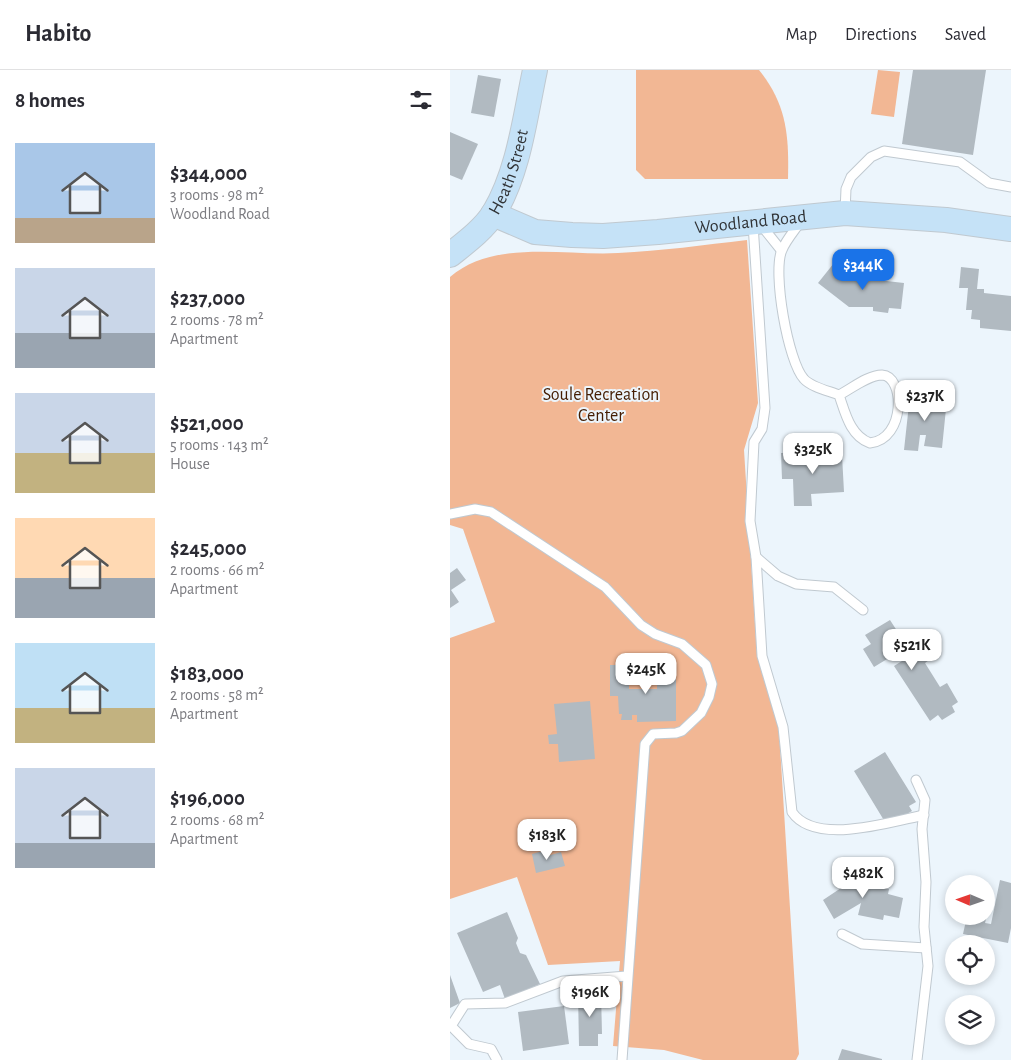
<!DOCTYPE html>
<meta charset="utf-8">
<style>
:root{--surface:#fff;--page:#f7f7f7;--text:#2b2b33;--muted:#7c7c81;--line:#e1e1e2;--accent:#1a73e8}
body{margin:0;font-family:"Alegreya Sans",sans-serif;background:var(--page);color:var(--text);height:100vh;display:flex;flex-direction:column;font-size:19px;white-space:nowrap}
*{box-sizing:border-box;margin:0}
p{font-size:16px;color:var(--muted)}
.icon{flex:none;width:28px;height:28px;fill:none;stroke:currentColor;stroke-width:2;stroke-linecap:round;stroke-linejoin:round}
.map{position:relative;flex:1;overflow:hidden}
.side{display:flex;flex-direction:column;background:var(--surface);width:450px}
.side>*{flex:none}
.needle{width:32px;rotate:272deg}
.fabs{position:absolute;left:495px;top:805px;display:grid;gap:10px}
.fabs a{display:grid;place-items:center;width:50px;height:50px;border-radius:50%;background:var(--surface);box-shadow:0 2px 8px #0003;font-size:25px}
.price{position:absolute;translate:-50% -42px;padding:0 11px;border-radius:10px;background:#fff;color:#222;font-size:16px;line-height:32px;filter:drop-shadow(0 1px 2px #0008)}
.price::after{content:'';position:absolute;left:50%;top:30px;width:15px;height:11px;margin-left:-8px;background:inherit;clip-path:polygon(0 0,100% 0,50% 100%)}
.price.selected{background:var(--accent);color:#fff}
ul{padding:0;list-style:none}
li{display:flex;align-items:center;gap:15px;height:125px;padding:0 15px}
li span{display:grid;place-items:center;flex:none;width:140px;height:100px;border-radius:0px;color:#555}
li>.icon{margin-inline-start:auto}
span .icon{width:60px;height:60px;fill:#fffc;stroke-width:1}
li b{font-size:21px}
h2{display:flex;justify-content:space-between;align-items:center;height:60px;padding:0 15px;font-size:21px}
header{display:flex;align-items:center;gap:30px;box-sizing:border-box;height:70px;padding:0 25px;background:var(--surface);border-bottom:1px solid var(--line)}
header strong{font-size:24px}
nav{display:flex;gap:28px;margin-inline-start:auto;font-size:18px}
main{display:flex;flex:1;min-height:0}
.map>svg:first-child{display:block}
.green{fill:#f2b794}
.building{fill:#b1bac1}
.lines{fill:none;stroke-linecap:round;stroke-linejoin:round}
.lane-casing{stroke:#c0c9d0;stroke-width:11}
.secondary-casing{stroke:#c0c9d0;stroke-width:26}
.lane{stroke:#fff;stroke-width:9}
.secondary{stroke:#c5e2f7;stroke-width:24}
.labels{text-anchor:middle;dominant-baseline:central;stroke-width:4;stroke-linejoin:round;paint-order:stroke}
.street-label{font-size:18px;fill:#303336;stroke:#ecf5fc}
.park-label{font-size:18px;fill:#441d02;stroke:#ecf5fc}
</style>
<header>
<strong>Habito</strong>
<nav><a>Map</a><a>Directions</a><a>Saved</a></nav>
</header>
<main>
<section class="side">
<h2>8 homes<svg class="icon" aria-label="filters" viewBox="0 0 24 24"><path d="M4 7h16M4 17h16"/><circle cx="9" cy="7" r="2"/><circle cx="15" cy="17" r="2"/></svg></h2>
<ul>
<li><span style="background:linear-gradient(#a9c7e8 75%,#b9a48a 0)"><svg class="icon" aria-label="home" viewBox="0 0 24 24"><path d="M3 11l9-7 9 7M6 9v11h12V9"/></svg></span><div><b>$344,000</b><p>3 rooms · 98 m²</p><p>Woodland Road</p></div></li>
<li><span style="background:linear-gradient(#c9d6e8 65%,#9aa5b1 0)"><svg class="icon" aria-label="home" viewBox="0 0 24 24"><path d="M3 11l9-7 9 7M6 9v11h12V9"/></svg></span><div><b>$237,000</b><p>2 rooms · 78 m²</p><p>Apartment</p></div></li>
<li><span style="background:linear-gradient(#c9d6e8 60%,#c2b280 0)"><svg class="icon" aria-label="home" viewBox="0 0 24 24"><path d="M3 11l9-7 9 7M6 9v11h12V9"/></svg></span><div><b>$521,000</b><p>5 rooms · 143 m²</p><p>House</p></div></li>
<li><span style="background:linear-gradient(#ffd9b3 60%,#9aa5b1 0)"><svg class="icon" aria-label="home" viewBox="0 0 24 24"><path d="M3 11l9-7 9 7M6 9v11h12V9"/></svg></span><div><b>$245,000</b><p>2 rooms · 66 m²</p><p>Apartment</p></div></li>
<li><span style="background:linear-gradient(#bfe0f5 65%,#c2b280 0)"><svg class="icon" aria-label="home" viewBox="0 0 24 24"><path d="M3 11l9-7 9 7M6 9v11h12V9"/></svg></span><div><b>$183,000</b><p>2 rooms · 58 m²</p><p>Apartment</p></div></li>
<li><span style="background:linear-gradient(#c9d6e8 75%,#9aa5b1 0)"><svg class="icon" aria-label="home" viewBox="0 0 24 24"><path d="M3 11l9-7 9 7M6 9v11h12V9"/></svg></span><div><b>$196,000</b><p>2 rooms · 68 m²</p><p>Apartment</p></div></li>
</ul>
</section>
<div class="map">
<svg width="561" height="990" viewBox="0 0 561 990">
<rect width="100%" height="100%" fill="#ecf5fc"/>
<!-- green -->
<g class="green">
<path d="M186,0H309C337,35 339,66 338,109H195L186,100Z"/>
<path d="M428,0L450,2L444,47L421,44Z"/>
<path d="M297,170L308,333L294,380L307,585L328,644L349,984L346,990H253L214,980L163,976L170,891L98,895L67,807L0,829V568L45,552L13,459L0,455V207C44,169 114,186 168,183C211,181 254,175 297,170Z"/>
</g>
<!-- building -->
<g class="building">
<path d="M463,0H536L523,85L452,74Z"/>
<path d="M28,5L51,9L44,47L21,43Z"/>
<path d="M0,62L28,74L12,110L0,105Z"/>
<path d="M384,193L410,213V208L454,213L451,239L439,238L438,243L423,241V237H399L368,213Z"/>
<path d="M511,197L529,199L527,219H534V223L561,226V261L530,258V250L521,249L522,240H516L518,218H509Z"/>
<path d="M460,325L497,329L492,378L474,376L476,365H470L468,381L454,380Z"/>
<path d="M352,382V386L392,385L394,422L361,424L362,436H344L343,409H332L331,383Z"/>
<path d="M7,498L16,510L1,520L9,532L0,538V503Z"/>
<path d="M440,550L462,584L474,576L482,588L475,593L490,617L497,613L508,632L502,636L505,642L492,650L488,645L480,651L444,596L452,591L447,583L424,597L413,579L421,574L415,565Z"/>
<path d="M160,595H179V619H207V595H226V651L187,652V645H182V650H171L172,644H169L168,626H160Z"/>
<path d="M140,631L145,689L109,692L108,674H99L98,665L107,664L104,634Z"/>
<path d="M435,682L466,732L459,736L462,741L447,750L445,746L435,752L404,701Z"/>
<path d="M96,780L97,786L111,782L115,796L86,803L82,784Z"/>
<path d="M408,801L416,814L439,819L438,824L453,828L449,848L434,845L433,850L408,845L411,833L384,849L373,830L391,818L388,813Z"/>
<path d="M550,810L561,813V858L558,873L513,864L517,846L536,849L535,853L541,854Z"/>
<path d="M57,842L68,868L66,873L70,883L76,885L90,914L55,929L50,915L33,922L7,863Z"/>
<path d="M0,905L10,933L0,938Z"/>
<path d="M151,922L152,964H148V976H129L128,923Z"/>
<path d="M114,936L119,974L73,981L68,942Z"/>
<path d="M392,979L432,989V990H388Z"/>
</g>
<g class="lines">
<defs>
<g id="lane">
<path d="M395,142L396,119L401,107L421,87L434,81L510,92L539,113L561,117"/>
<path d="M351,151C345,160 336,170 332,180C322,201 338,292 354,309C361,317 379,321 389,325C395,342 400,366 420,373C456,369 455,306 432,305C418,305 401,319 389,325"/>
<path d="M303,154L315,338L312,359L304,372L300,451L306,487L312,586L333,657L342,742C365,776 440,752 474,745"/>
<path d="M311,155L331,180"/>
<path d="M0,444L25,439L41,442L155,517L191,555L205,564L232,574L256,595L262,614L259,627L251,643L232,661L226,663L203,664L195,674L172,990"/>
<path d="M306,487L328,506L346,514L384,517L413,540"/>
<path d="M466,710L475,730L472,759L476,812L474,857L478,896L467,990"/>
<path d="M392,864L412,874L476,878"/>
<path d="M47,990L41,979L19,974L1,956L15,934L55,933L113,911L177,906"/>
</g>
<g id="secondary">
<path id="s1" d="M43,144L85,162L122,165L153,166L208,162L395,143L496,150L561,159"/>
<path id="s2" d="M0,185C15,173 33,160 44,143C69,101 75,47 85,0"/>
</g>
</defs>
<!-- lane casing -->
<use href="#lane" class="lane-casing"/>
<!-- secondary casing -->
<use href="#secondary" class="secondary-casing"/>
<!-- lane -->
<use href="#lane" class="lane"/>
<!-- secondary -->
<use href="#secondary" class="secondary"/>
</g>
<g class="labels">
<!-- street labels -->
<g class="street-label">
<text stroke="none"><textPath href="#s2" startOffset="105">Heath Street</textPath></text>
<text stroke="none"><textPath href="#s1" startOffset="262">Woodland Road</textPath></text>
</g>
<!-- park labels -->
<g class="park-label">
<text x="151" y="325">Soule Recreation<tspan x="151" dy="21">Center</tspan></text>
</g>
</g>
</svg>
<div class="fabs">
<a><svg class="needle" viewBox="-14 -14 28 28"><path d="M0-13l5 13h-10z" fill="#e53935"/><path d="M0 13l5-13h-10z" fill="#7c7c81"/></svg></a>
<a><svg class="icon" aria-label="locate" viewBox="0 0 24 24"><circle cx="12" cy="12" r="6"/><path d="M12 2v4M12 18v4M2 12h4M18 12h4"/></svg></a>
<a><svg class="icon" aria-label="layers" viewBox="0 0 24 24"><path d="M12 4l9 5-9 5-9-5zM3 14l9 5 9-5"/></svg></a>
</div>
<b class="price selected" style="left:413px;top:221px">$344K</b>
<b class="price" style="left:475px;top:352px">$237K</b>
<b class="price" style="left:363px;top:405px">$325K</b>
<b class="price" style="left:462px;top:601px">$521K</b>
<b class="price" style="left:196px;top:625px">$245K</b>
<b class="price" style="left:97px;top:791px">$183K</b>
<b class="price" style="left:413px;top:829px">$482K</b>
<b class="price" style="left:140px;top:948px">$196K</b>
</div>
</main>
